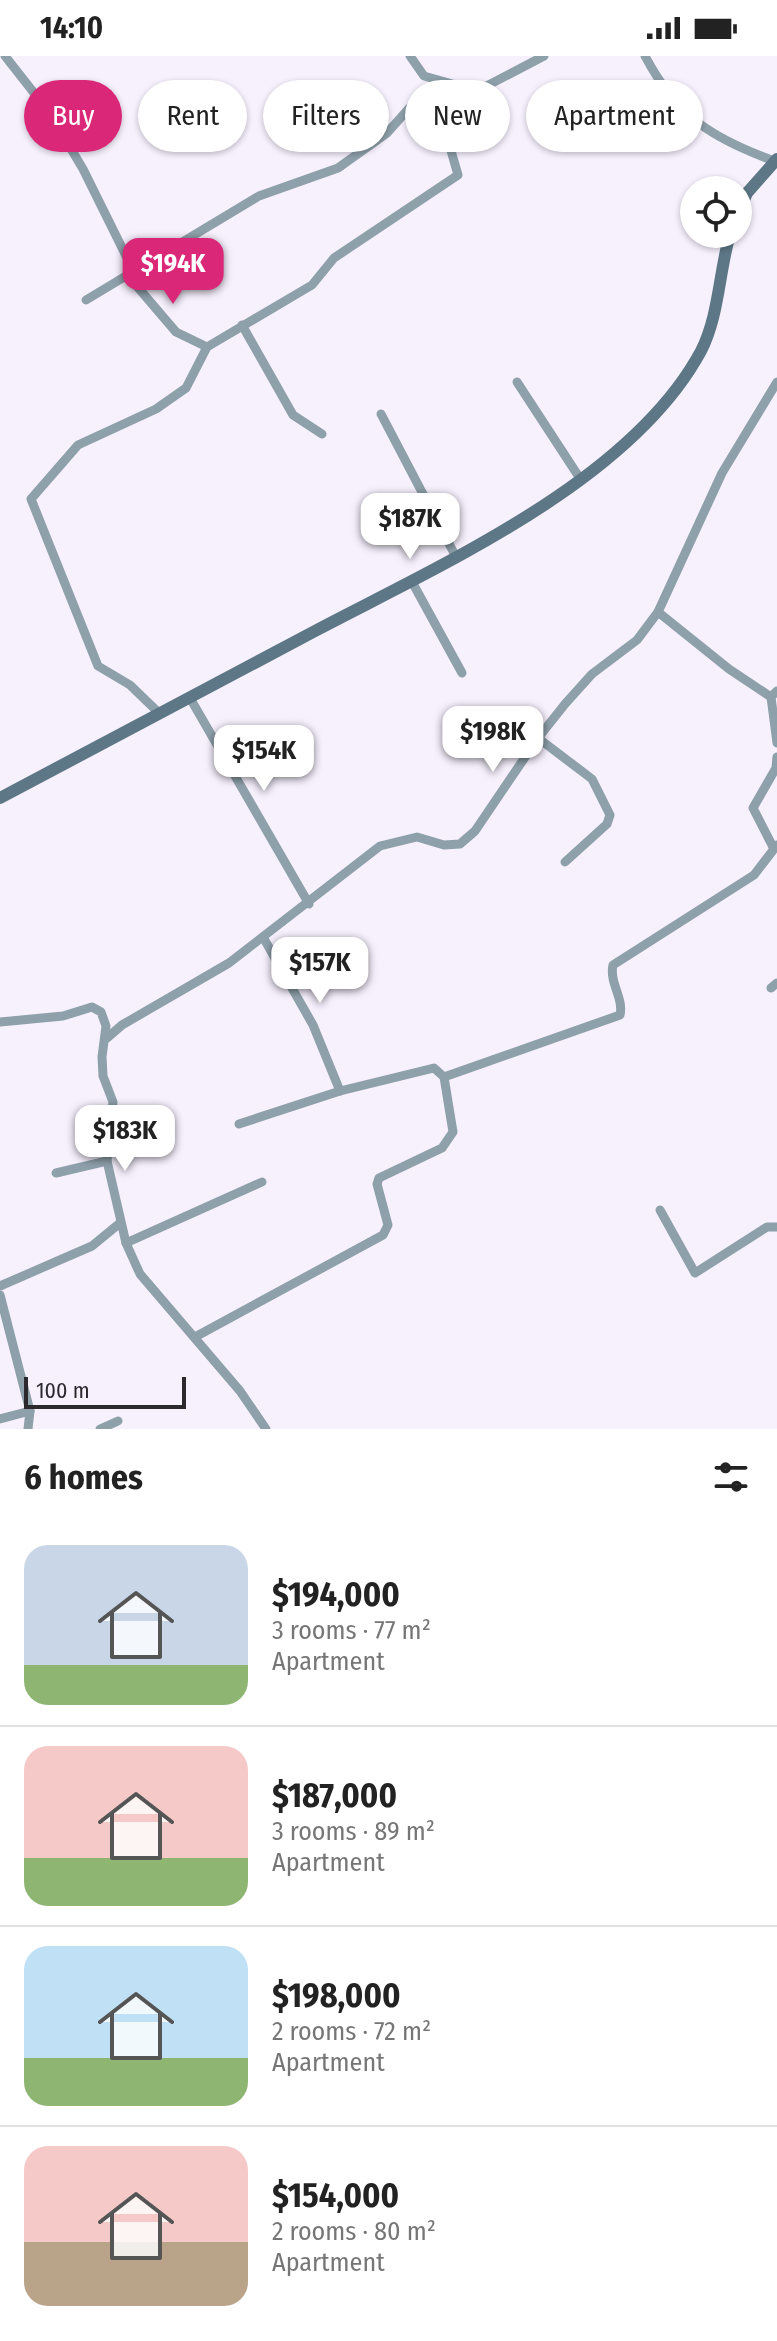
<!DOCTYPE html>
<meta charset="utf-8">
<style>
:root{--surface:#fff;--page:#f6f6f6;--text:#222;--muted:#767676;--line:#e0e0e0;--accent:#db2777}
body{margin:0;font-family:"Fira Sans Condensed",sans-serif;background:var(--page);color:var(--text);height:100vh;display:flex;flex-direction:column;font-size:30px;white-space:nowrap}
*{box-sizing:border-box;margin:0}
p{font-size:26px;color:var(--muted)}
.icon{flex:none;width:44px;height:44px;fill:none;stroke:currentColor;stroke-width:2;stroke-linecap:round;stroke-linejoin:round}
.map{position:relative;height:1373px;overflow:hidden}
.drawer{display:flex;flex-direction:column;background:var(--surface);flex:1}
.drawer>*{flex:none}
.banner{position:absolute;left:24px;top:24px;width:730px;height:72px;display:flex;gap:16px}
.controls{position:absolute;left:680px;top:120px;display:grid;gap:16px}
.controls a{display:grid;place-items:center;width:72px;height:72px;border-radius:50%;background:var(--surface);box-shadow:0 2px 6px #0004;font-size:40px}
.scale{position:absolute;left:24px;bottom:20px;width:162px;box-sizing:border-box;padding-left:8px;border:4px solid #2b282e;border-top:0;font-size:22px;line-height:28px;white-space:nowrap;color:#2b282e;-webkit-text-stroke:6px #f7f1fe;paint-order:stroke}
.price{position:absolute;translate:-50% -68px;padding:0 18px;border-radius:16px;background:#fff;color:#222;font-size:26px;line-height:52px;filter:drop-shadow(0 2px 4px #0008)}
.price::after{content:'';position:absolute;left:50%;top:48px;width:24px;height:18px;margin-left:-12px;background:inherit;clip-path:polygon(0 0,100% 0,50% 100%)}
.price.on{background:var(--accent);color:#fff}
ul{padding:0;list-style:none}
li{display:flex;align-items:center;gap:24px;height:200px;padding:0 24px}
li+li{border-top:2px solid var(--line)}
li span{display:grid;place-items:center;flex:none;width:224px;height:160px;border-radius:24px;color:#555}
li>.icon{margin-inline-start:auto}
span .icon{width:96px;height:96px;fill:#fffc;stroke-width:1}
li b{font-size:34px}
h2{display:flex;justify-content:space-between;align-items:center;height:96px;padding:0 24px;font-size:34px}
.chip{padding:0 28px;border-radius:36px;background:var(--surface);box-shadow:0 2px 6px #0004;font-size:28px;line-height:72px}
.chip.on{background:var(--accent);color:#fff}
.status{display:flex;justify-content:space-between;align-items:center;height:56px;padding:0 40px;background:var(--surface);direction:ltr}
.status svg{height:22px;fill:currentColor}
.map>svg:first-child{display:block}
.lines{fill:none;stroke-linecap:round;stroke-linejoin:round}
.street{stroke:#8ea0aa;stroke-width:9}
.secondary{stroke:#5d7786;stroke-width:12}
</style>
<div class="status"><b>14:10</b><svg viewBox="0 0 49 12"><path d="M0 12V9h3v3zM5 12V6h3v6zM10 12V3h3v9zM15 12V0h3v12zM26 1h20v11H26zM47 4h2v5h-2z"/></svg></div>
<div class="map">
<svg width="777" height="1373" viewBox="0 0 777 1373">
<rect width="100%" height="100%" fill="#f7f1fe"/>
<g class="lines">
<!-- street -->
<g class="street">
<path d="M5,0L49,56L83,113L135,218"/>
<path d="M410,0L424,20L477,35L544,0"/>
<path d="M645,0C677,61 713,83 777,106"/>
<path d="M129,221L176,276L207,291"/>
<path d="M86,244L259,140L338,112L387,77L421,39L457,29L444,70L458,119L334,202L312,229L207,291L186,332L156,353L78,389L31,443L98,610L130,629L160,658"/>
<path d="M242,269L293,359L322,378"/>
<path d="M517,326L581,424"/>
<path d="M381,358L456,501"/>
<path d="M411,524L462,617"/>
<path d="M658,556L729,613L771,641"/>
<path d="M777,635L771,641L777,687"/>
<path d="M190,642L309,848"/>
<path d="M538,682L592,723L610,759L607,768L565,806"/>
<path d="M773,791L753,752L776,712L777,701"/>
<path d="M263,881L313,969L340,1035"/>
<path d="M771,932L777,927"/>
<path d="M0,966L63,960L92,951L101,956L106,970L102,1001L103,1020L113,1046L107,1105L126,1187L140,1218L240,1335L266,1373"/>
<path d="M107,982L122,969L229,907L380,790L417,781L444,789L460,788L475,775L538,682L565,648L592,618L637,584L658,556L722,417L777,326"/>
<path d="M239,1068L340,1035L434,1012L444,1021"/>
<path d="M56,1117L107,1105"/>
<path d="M660,1154L695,1217L767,1171H777"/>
<path d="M126,1187L262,1126"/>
<path d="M0,1230L92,1190L120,1167"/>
<path d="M0,1239L30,1355L28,1373"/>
<path d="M195,1281L383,1179L388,1169L377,1128L379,1122L442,1092L453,1076L444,1021L620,959C624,942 609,927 613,909L754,819L777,789"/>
<path d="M0,1363L30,1355"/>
<path d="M100,1373L118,1365"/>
</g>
<!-- secondary -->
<g class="secondary">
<path d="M738,158L747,137L777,103"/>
<path d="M0,742C105,686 210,631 315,575C442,508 631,425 701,295C719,260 719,216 730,178"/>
</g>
</g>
</svg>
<div class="controls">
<a><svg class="icon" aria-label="locate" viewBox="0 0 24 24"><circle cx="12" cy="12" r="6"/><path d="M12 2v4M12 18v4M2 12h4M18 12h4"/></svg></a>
</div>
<div class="scale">100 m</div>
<b class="price on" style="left:173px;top:250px">$194K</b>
<b class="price" style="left:410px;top:505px">$187K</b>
<b class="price" style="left:493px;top:718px">$198K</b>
<b class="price" style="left:264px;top:737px">$154K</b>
<b class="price" style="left:320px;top:949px">$157K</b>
<b class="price" style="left:125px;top:1117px">$183K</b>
<div class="banner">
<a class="chip on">Buy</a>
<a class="chip">Rent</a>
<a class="chip">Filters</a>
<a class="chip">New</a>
<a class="chip">Apartment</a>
</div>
</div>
<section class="drawer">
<h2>6 homes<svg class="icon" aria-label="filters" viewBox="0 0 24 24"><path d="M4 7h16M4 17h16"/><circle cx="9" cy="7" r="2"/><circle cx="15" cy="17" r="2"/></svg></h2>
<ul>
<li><span style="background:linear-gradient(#c9d6e8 75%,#8fb573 0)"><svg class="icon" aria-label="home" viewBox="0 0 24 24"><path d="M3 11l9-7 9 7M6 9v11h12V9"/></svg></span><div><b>$194,000</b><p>3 rooms · 77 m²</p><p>Apartment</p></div></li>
<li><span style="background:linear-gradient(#f6c9c9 70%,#8fb573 0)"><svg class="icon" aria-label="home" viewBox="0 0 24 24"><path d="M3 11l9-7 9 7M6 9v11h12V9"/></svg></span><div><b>$187,000</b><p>3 rooms · 89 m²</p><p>Apartment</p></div></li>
<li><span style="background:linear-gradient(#bfe0f5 70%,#8fb573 0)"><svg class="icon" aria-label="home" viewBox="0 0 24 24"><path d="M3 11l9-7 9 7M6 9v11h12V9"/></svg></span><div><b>$198,000</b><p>2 rooms · 72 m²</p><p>Apartment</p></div></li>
<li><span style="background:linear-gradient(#f6c9c9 60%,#b9a48a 0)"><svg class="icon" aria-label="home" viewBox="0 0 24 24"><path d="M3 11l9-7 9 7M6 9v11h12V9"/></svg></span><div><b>$154,000</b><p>2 rooms · 80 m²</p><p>Apartment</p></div></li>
</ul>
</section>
